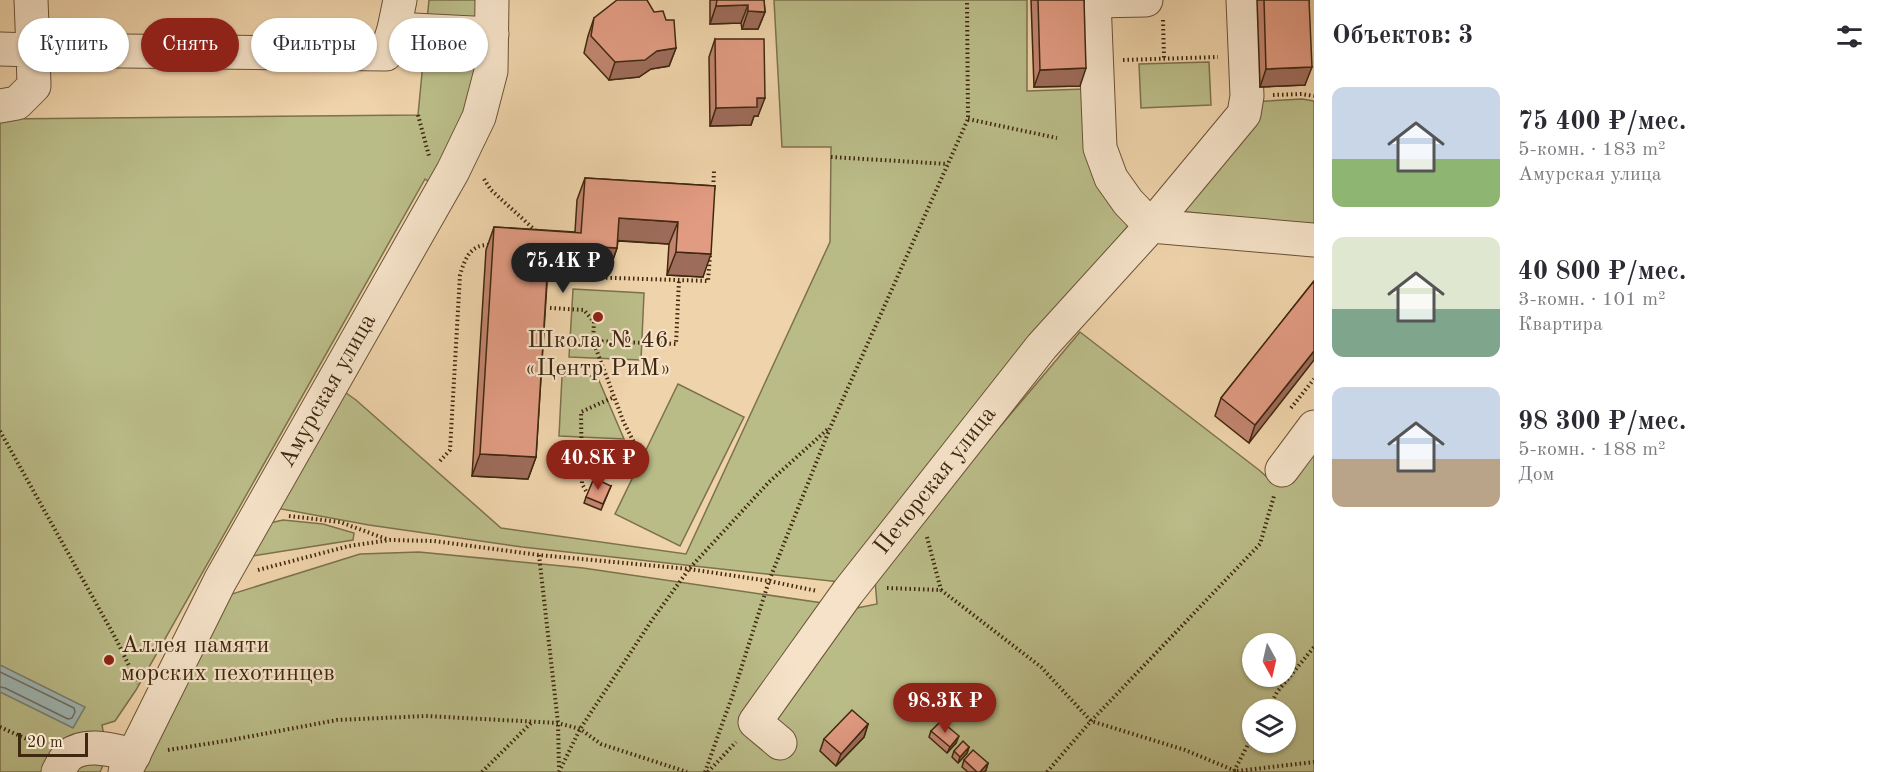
<!DOCTYPE html>
<html lang="ru">
<meta charset="utf-8">
<style>
:root{--surface:#fff;--page:#f2f2f3;--text:#2b2b33;--muted:#7c7c81;--accent:#8f2418}
body{margin:0;font-family:"Old Standard TT",serif;background:var(--page);color:var(--text);height:100vh;display:flex;flex-direction:column;font-size:22px;white-space:nowrap}
*{box-sizing:border-box;margin:0}
p{font-size:20px;color:var(--muted)}
.icon{flex:none;width:33px;height:33px;fill:none;stroke:currentColor;stroke-width:2;stroke-linecap:round;stroke-linejoin:round}
.map{position:relative;flex:1;overflow:hidden}
.drawer{display:flex;flex-direction:column;background:var(--surface);width:570px}
.drawer>*{flex:none}
.guide{position:absolute;left:18px;top:18px;width:570px;height:54px;display:flex;gap:12px}
.needle{width:39px;rotate:172deg}
.fabs{position:absolute;left:1242px;top:633px;display:grid;gap:12px}
.fabs a{display:grid;place-items:center;width:54px;height:54px;border-radius:50%;background:var(--surface);box-shadow:0 2px 4px #0004;font-size:30px}
.scale{position:absolute;left:18px;bottom:15px;width:70px;box-sizing:border-box;padding-left:6px;border:3px solid #3f280f;border-top:0;font-size:16px;line-height:21px;white-space:nowrap;color:#3f280f;-webkit-text-stroke:4px #f5e2c8;paint-order:stroke}
.price{position:absolute;translate:-50% -51px;padding:0 14px;border-radius:21px;background:var(--accent);color:#fff;font-size:20px;line-height:39px;filter:drop-shadow(0 2px 3px #0008)}
.price::after{content:'';position:absolute;left:50%;top:36px;width:18px;height:14px;margin-left:-9px;background:inherit;clip-path:polygon(0 0,100% 0,50% 100%)}
.price.selected{background:#222;color:#fff}
ul{padding:0;list-style:none}
li{display:flex;align-items:center;gap:18px;height:150px;padding:0 18px}
li span{display:grid;place-items:center;flex:none;width:168px;height:120px;border-radius:12px;color:#555}
li>.icon{margin-inline-start:auto}
span .icon{width:72px;height:72px;fill:#fffc;stroke-width:1}
li b{font-size:26px}
h2{display:flex;justify-content:space-between;align-items:center;height:72px;padding:0 18px;font-size:26px}
.tag{padding:0 21px;border-radius:27px;background:var(--surface);box-shadow:0 2px 4px #0004;font-size:21px;line-height:54px}
.tag.selected{background:var(--accent);color:#fff}
main{display:flex;flex:1;min-height:0}
.map>svg:first-child{display:block}
.green{fill:#babc88;stroke:#7c724c;stroke-width:1.5;fill-rule:evenodd}
.water{fill:#9eb6b3;stroke:#787d71;stroke-width:1.5}
.lines{fill:none;stroke-linecap:round;stroke-linejoin:round}
.shore{stroke:#6e6f61;stroke-width:1.5}
.minor-casing{stroke:#6b5336;stroke-width:35}
.path{stroke:#3f280f;stroke-width:4;stroke-dasharray:1.5 3;stroke-linecap:butt}
.minor{stroke:#f5e2c8;stroke-width:33}
.wall{fill:#c28570;stroke:#3f280f;stroke-width:1.5}
.shaded-wall{fill:#9e6c5b;stroke:#3f280f;stroke-width:1.5}
.building{fill:#e19b82;stroke:#3f280f;stroke-width:1.5}
.poi-dot{fill:#8f2418;stroke:#f5e2c8;stroke-width:2}
.labels{text-anchor:middle;dominant-baseline:central;stroke-width:4.5;stroke-linejoin:round;paint-order:stroke}
.poi-label{font-size:24px;fill:#3f280f;stroke:#f5e2c8}
.street-label{font-size:24px;fill:#3f280f;stroke:#f5e2c8}
</style>
<main>
<div class="map">
<svg width="1314" height="772" viewBox="0 0 1314 772">
<rect width="100%" height="100%" fill="#efd3aa"/>
<filter id="stains"><feTurbulence type="fractalNoise" baseFrequency=".00333" numOctaves="4"/><feColorMatrix values="0 0 0 0 .2 0 0 0 0 .09 0 0 0 0 .02 0 0 0 .5 -.17"/></filter>
<radialGradient id="worn" r=".72"><stop offset=".6" stop-color="#630" stop-opacity="0"/><stop offset="1" stop-color="#630" stop-opacity=".3"/></radialGradient>
<!-- green -->
<g class="green">
<path d="M429,0H485L484,26L427,21Z"/>
<path d="M774,0H1027V91L1085,89L1132,221L840,582L522,547L369,525L276,508L339,388L356,400L501,528L686,554L830,242L831,147H782Z"/>
<path d="M462,47L481,48L472,114L433,185L425,179L136,690L115,721L102,725C105,741 108,757 100,772H0V119L418,115L423,63H460Z"/>
<path d="M1209,62L1211,105L1141,108L1139,64Z"/>
<path d="M1302,99L1314,101V226L1178,211L1250,102Z"/>
<path d="M573,289L644,293L641,360L569,357Z"/>
<path d="M1080,332L1259,470L1277,486L1314,439V772H125L216,599L360,554L419,552L583,568L857,608L877,604L875,580L917,525ZM1252,644H1286V676H1252ZM1252,710H1286V742H1252Z"/>
<path d="M562,376H597L624,439L559,436Z"/>
<path d="M678,384L744,417L680,546L615,514Z"/>
<path d="M283,520L323,524L354,533L353,540L240,558L261,525Z"/>
</g>
<!-- water -->
<path class="water" d="M0,665L85,707L73,728L0,692Z"/>
<g class="lines">
<!-- shore -->
<path class="shore" d="M0,672L74,708L75,712L72,718L68,719L5,688L0,687"/>
<defs>
<g id="minor">
<path d="M31,0L33,50L386,54L394,29L400,0"/>
<path d="M1094,0L1100,148L1111,178L1128,202L1151,226L1314,240"/>
<path d="M1094,1L1146,0"/>
<path d="M394,29L492,34"/>
<path d="M0,49L33,50L34,86L17,103L0,106"/>
<path d="M1282,470L1314,427"/>
<path id="s1" d="M780,743L755,722L848,592L1042,346L1151,226L1244,114L1247,96L1243,0"/>
<path d="M58,772C61,766 64,760 68,756C86,741 115,751 134,755"/>
<path id="s2" d="M125,772L220,581L453,171L479,117L491,71L492,0"/>
</g>
</defs>
<!-- minor casing -->
<use href="#minor" class="minor-casing"/>
<!-- path -->
<g class="path">
<path d="M1163,20L1164,58"/>
<path d="M1123,60L1218,57"/>
<path d="M1273,95L1302,94L1314,96"/>
<path d="M418,115L429,156"/>
<path d="M968,119L1057,138"/>
<path d="M831,157L948,164"/>
<path d="M484,179L491,190L536,231"/>
<path d="M713,191L714,171"/>
<path d="M552,276L708,281L710,255"/>
<path d="M550,308L584,310L594,322L593,341L624,423L642,458"/>
<path d="M593,341L676,344L679,280"/>
<path d="M1291,408L1314,379"/>
<path d="M0,431L116,639L138,684"/>
<path d="M440,461L450,450L460,275C465,259 470,244 490,245"/>
<path d="M586,491L582,484L581,412L614,397"/>
<path d="M289,516L340,522L389,540"/>
<path d="M927,537L941,590"/>
<path d="M539,555L558,723L559,769"/>
<path d="M258,570L349,546L390,540L434,541L539,555L689,569L769,581L817,591"/>
<path d="M887,588L941,590L1041,667L1091,721L1185,750L1238,772"/>
<path d="M1268,710L1277,692L1314,647"/>
<path d="M0,727L40,745"/>
<path d="M168,750L231,740L337,720L426,716L558,723L580,729L601,744L687,772"/>
<path d="M1234,771L1252,737"/>
<path d="M1237,771L1314,762"/>
<path d="M482,772L532,722"/>
<path d="M559,772L580,729L652,620L689,569L769,482L829,428"/>
<path d="M705,772L733,694L769,581L830,428L968,119L967,0"/>
<path d="M708,772L736,742"/>
<path d="M1047,772L1091,721L1260,544L1274,496"/>
</g>
<!-- minor -->
<use href="#minor" class="minor"/>
</g>
<!-- wall -->
<g class="wall">
<path d="M710,0H764L765,12L758,29H742L741,23L710,24Z"/>
<path d="M1031,0H1084L1080,86L1034,87Z"/>
<path d="M1257,0H1309L1305,85L1260,87Z"/>
<path d="M594,18L676,48L669,66L651,69L639,77L609,80L584,53L588,36Z"/>
<path d="M443,36L463,57L461,63L440,62L441,42Z"/>
<path d="M715,39L758,116H754L751,125L710,126L709,57Z"/>
<path d="M585,178L715,186L703,277L667,275L669,244L618,241L617,248L609,271L548,267L536,457L528,479L472,476L486,250L494,227L575,232L577,200Z"/>
<path d="M1314,281L1249,443L1215,416L1221,398Z"/>
<path d="M611,486L601,510L584,503L586,497Z"/>
<path d="M868,724L864,737L836,766L820,751L824,739Z"/>
<path d="M931,731L956,743L947,753L929,737Z"/>
<path d="M969,747L967,753L958,763L952,757L954,751Z"/>
<path d="M964,760L988,763L986,770L984,772H968L962,767Z"/>
</g>
<!-- shaded-wall -->
<g class="shaded-wall">
<path d="M748,5L741,23L710,24L716,6Z"/>
<path d="M748,11L765,12L758,29H742Z"/>
<path d="M676,48L669,66L651,69L639,77L609,80L615,62L657,51Z"/>
<path d="M442,56L463,57L461,63L440,62Z"/>
<path d="M1312,67L1305,85L1260,87L1266,69Z"/>
<path d="M1086,68L1080,86L1034,87L1040,70Z"/>
<path d="M757,98H765L758,116H754L751,125L710,126L716,108Z"/>
<path d="M619,218L678,222L669,244L611,240Z"/>
<path d="M549,244L617,248L609,271L541,266Z"/>
<path d="M676,252L711,254L703,277L667,275Z"/>
<path d="M1314,351V360L1249,443L1255,425Z"/>
<path d="M480,454L536,457L528,479L472,476Z"/>
<path d="M868,724L864,737L836,766L841,754Z"/>
<path d="M959,736L956,743L947,753L950,747Z"/>
<path d="M969,747L967,753L958,763L960,757Z"/>
<path d="M988,763L986,770L984,772H980Z"/>
</g>
<!-- building -->
<g class="building">
<path d="M617,0H647L654,12L663,11L666,20H674L676,48L657,51L645,60L615,62L591,36L594,18Z"/>
<path d="M717,0H764L765,12L748,11V5L716,6Z"/>
<path d="M1038,0H1084L1086,68L1040,70Z"/>
<path d="M1264,0H1309L1312,67L1266,69Z"/>
<path d="M443,36L464,37L463,57L442,56Z"/>
<path d="M715,39H764L765,98H757V107L716,108Z"/>
<path d="M585,178L715,186L711,254L676,252L678,222L619,218L617,248L549,244L536,457L480,454L494,227L581,233Z"/>
<path d="M1314,281V351L1255,425L1221,398Z"/>
<path d="M594,478L611,486L603,504L586,497Z"/>
<path d="M852,710L868,724L841,754L824,739Z"/>
<path d="M941,721L959,736L950,747L931,731Z"/>
<path d="M963,741L969,747L960,757L954,751Z"/>
<path d="M973,750L988,763L980,772H977L964,760Z"/>
</g>
<!-- markers -->
<g class="poi-dot">
<circle cx="598" cy="317" r="6"/>
<circle cx="109" cy="660" r="6"/>
</g>
<g class="labels">
<!-- poi labels -->
<g class="poi-label">
<text x="598" y="341">Школа № 46<tspan x="598" dy="28">«Центр РиМ»</tspan></text>
<text x="121" y="646" text-anchor="start">Аллея памяти<tspan x="121" dy="28">морских пехотинцев</tspan></text>
</g>
<!-- street labels -->
<g class="street-label">
<text stroke="none"><textPath href="#s2" startOffset="432">Амурская улица</textPath></text>
<text stroke="none"><textPath href="#s1" startOffset="334">Печорская улица</textPath></text>
</g>
</g>
<rect width="100%" height="100%" filter="url(#stains)"/>
<rect width="100%" height="100%" fill="url(#worn)"/>
</svg>
<div class="fabs">
<a><svg class="needle" viewBox="-14 -14 28 28"><path d="M0-13l5 13h-10z" fill="#e53935"/><path d="M0 13l5-13h-10z" fill="#7c7c81"/></svg></a>
<a><svg class="icon" aria-label="layers" viewBox="0 0 24 24"><path d="M12 4l9 5-9 5-9-5zM3 14l9 5 9-5"/></svg></a>
</div>
<div class="scale">20 m</div>
<b class="price selected" style="left:563px;top:294px">75.4K ₽</b>
<b class="price" style="left:598px;top:491px">40.8K ₽</b>
<b class="price" style="left:945px;top:734px">98.3K ₽</b>
<div class="guide">
<a class="tag">Купить</a>
<a class="tag selected">Снять</a>
<a class="tag">Фильтры</a>
<a class="tag">Новое</a>
</div>
</div>
<section class="drawer">
<h2>Объектов: 3<svg class="icon" aria-label="filters" viewBox="0 0 24 24"><path d="M4 7h16M4 17h16"/><circle cx="9" cy="7" r="2"/><circle cx="15" cy="17" r="2"/></svg></h2>
<ul>
<li><span style="background:linear-gradient(#c9d6e8 60%,#8fb573 0)"><svg class="icon" aria-label="home" viewBox="0 0 24 24"><path d="M3 11l9-7 9 7M6 9v11h12V9"/></svg></span><div><b>75 400 ₽/мес.</b><p>5-комн. · 183 m²</p><p>Амурская улица</p></div></li>
<li><span style="background:linear-gradient(#dfe7d0 60%,#7fa58c 0)"><svg class="icon" aria-label="home" viewBox="0 0 24 24"><path d="M3 11l9-7 9 7M6 9v11h12V9"/></svg></span><div><b>40 800 ₽/мес.</b><p>3-комн. · 101 m²</p><p>Квартира</p></div></li>
<li><span style="background:linear-gradient(#c9d6e8 60%,#b9a48a 0)"><svg class="icon" aria-label="home" viewBox="0 0 24 24"><path d="M3 11l9-7 9 7M6 9v11h12V9"/></svg></span><div><b>98 300 ₽/мес.</b><p>5-комн. · 188 m²</p><p>Дом</p></div></li>
</ul>
</section>
</main>
